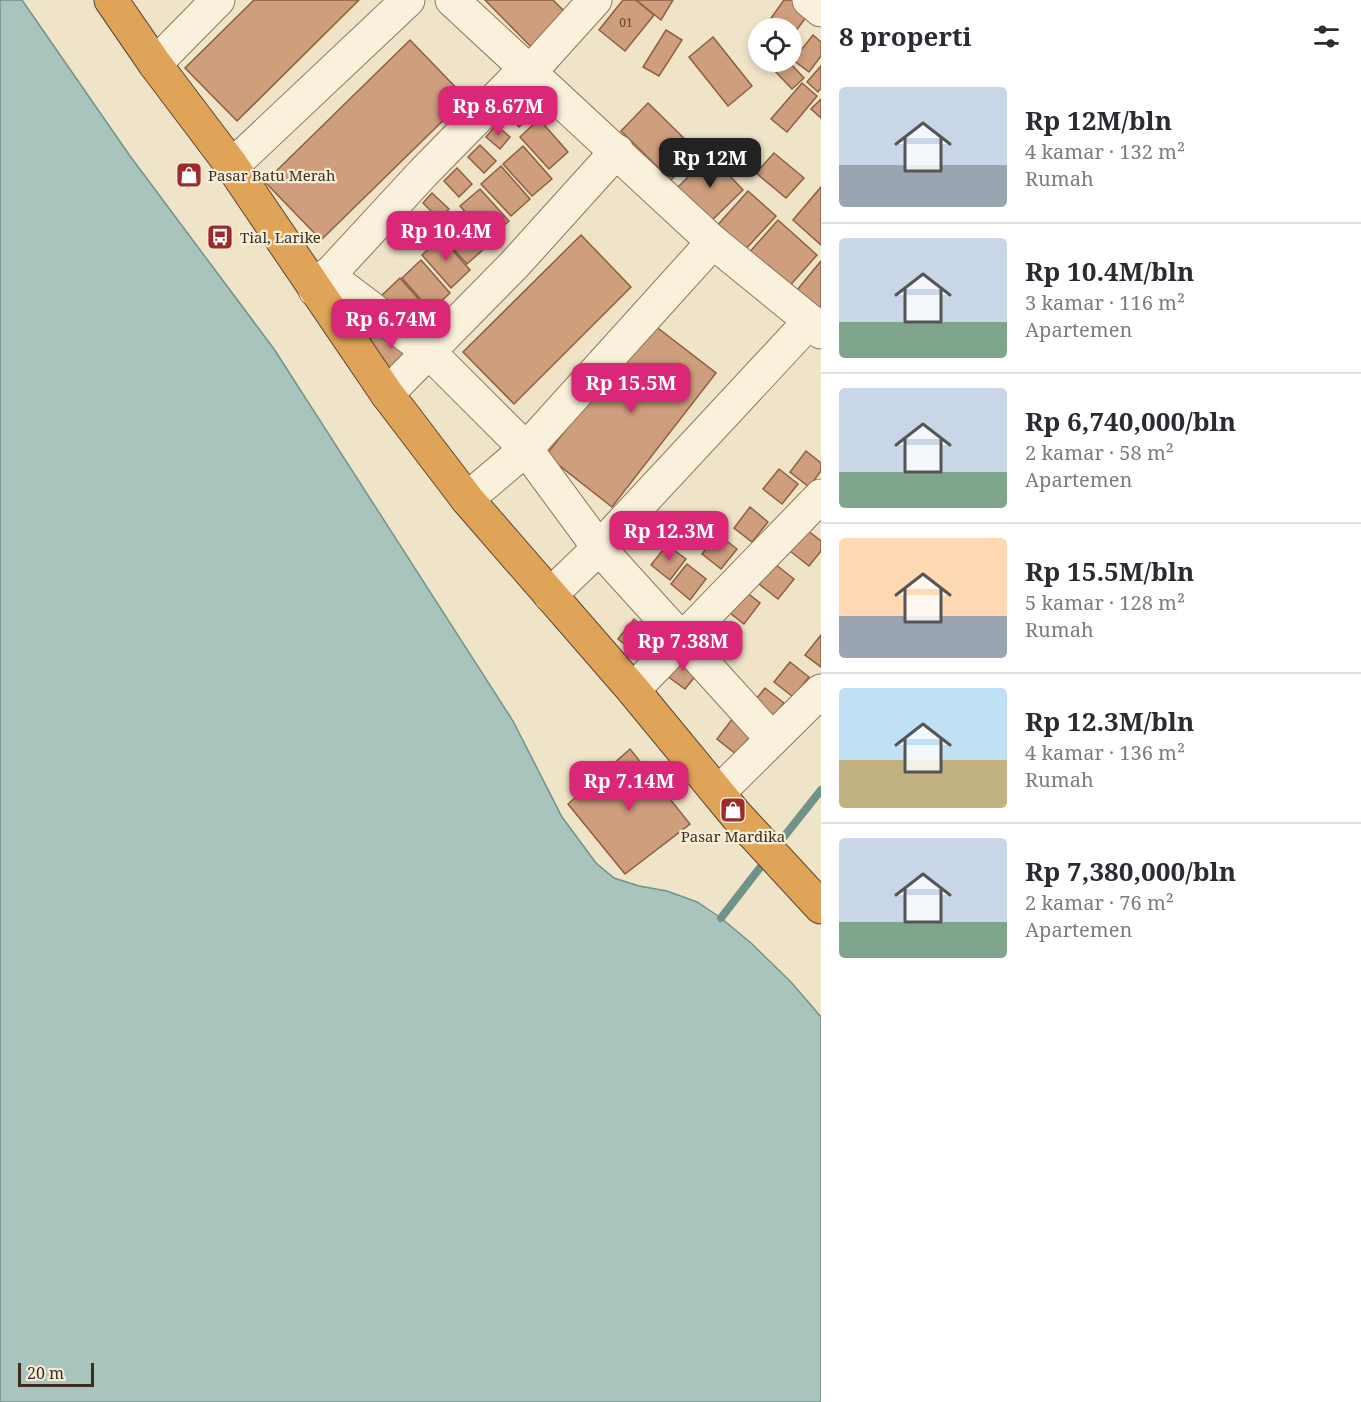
<!DOCTYPE html>
<html lang="id">
<meta charset="utf-8">
<style>
:root{--surface:#fff;--page:#f7f7f7;--text:#2b2b33;--muted:#7c7c81;--line:#e1e1e2;--accent:#db2777}
body{margin:0;font-family:"Noto Serif",serif;background:var(--page);color:var(--text);height:100vh;display:flex;flex-direction:column;font-size:22px;white-space:nowrap}
*{box-sizing:border-box;margin:0}
p{font-size:20px;color:var(--muted)}
.icon{flex:none;width:33px;height:33px;fill:none;stroke:currentColor;stroke-width:2;stroke-linecap:round;stroke-linejoin:round}
.map{position:relative;flex:1;overflow:hidden}
.drawer{display:flex;flex-direction:column;background:var(--surface);width:540px}
.drawer>*{flex:none}
.fabs{position:absolute;left:748px;top:18px;display:grid;gap:12px}
.fabs a{display:grid;place-items:center;width:54px;height:54px;border-radius:50%;background:var(--surface);box-shadow:0 3px 9px #0003;font-size:30px}
.scale{position:absolute;left:18px;bottom:15px;width:76px;box-sizing:border-box;padding-left:6px;border:3px solid #3d2e20;border-top:0;font-size:16px;line-height:21px;white-space:nowrap;color:#3d2e20;-webkit-text-stroke:4px #f7eed8;paint-order:stroke}
.price{position:absolute;translate:-50% -51px;padding:0 14px;border-radius:12px;background:var(--accent);color:#fff;font-size:20px;line-height:39px;filter:drop-shadow(0 2px 3px #0008)}
.price::after{content:'';position:absolute;left:50%;top:36px;width:18px;height:14px;margin-left:-9px;background:inherit;clip-path:polygon(0 0,100% 0,50% 100%)}
.price.selected{background:#222;color:#fff}
ul{padding:0;list-style:none}
li{display:flex;align-items:center;gap:18px;height:150px;padding:0 18px}
li+li{border-top:2px solid var(--line)}
li span{display:grid;place-items:center;flex:none;width:168px;height:120px;border-radius:6px;color:#555}
li>.icon{margin-inline-start:auto}
span .icon{width:72px;height:72px;fill:#fffc;stroke-width:1}
li b{font-size:26px}
h2{display:flex;justify-content:space-between;align-items:center;height:72px;padding:0 18px;font-size:26px}
main{display:flex;flex:1;min-height:0}
.map>svg:first-child{display:block}
.water{fill:#a9c4bc;stroke:#6f938a;stroke-width:1.5}
.lines{fill:none;stroke-linecap:round;stroke-linejoin:round}
.stream{stroke:#6f938a;stroke-width:8}
.building{fill:#cf9f7d;stroke:#8d5f41;stroke-width:1.5}
.minor-casing{stroke:#8d765c;stroke-width:35}
.highway-casing{stroke:#5b4430;stroke-width:35}
.minor{stroke:#faf1dc;stroke-width:33}
.highway{stroke:#e0a458;stroke-width:33}
.labels{text-anchor:middle;dominant-baseline:central;stroke-width:4.5;stroke-linejoin:round;paint-order:stroke}
.number-label{font-size:12px;fill:#624a37}
.poi-label{font-size:15px;fill:#3d2e20;stroke:#f7eed8;text-anchor:start}
</style>
<main>
<div class="map">
<svg width="821" height="1402" viewBox="0 0 821 1402">
<rect width="100%" height="100%" fill="#f0e4c8"/>
<!-- water -->
<path class="water" d="M0,0H22L130,156L274,349L513,721L562,817L596,863L614,878L639,886L667,891L697,902L721,918L751,943L791,982L821,1017V1402H0Z"/>
<g class="lines">
<!-- stream -->
<g class="stream">
<path d="M775,848L821,790"/>
<path d="M721,918L766,860"/>
</g>
</g>
<!-- building -->
<g class="building">
<path d="M254,0H359L237,121L185,68Z"/>
<path d="M485,0H553L571,18L537,53Z"/>
<path d="M623,0H636L654,15L625,51L599,30Z"/>
<path d="M636,0H673L661,20Z"/>
<path d="M784,0H801L813,8L792,36V28H764Z"/>
<path d="M666,30L682,40L659,76L643,67Z"/>
<path d="M813,35L821,42V56L809,72L793,60Z"/>
<path d="M713,37L752,86L728,106L689,57Z"/>
<path d="M410,40L466,98L321,240L265,182Z"/>
<path d="M779,62H789L804,78L792,89L772,68Z"/>
<path d="M821,66V88L818,92L807,82Z"/>
<path d="M802,83L817,96L787,132L771,119Z"/>
<path d="M520,99L534,114L519,127L506,111Z"/>
<path d="M821,99V118L811,109Z"/>
<path d="M648,103L698,152L671,180L621,131Z"/>
<path d="M539,119L568,152L549,169L520,137Z"/>
<path d="M496,125L510,137L500,149L486,137Z"/>
<path d="M480,145L496,161L484,173L468,157Z"/>
<path d="M523,146L552,179L532,196L503,164Z"/>
<path d="M774,153L804,178L786,198L756,173Z"/>
<path d="M710,155L743,190L709,223L676,189Z"/>
<path d="M501,166L530,199L511,216L481,184Z"/>
<path d="M457,168L472,184L459,197L444,181Z"/>
<path d="M821,187V245L793,220Z"/>
<path d="M480,189L509,221L490,239L460,206Z"/>
<path d="M748,191L776,216L743,252L715,228Z"/>
<path d="M432,193L449,209L439,219L423,203Z"/>
<path d="M457,214L486,247L467,264L437,231Z"/>
<path d="M778,220L817,255L786,290L747,255Z"/>
<path d="M581,235L631,287L514,404L463,352Z"/>
<path d="M441,237L470,270L451,288L422,255Z"/>
<path d="M421,260L450,293L431,311L402,278Z"/>
<path d="M821,261V317L793,295Z"/>
<path d="M400,278L429,311L410,328L381,296Z"/>
<path d="M650,322L716,373L612,507L546,455Z"/>
<path d="M386,324L415,357L396,375L367,342Z"/>
<path d="M806,451L821,463V471L809,487L790,472Z"/>
<path d="M779,469L798,484L782,504L763,489Z"/>
<path d="M750,507L768,522L752,542L734,528Z"/>
<path d="M807,530L821,541V551L809,566L790,551Z"/>
<path d="M718,534L737,549L721,569L702,554Z"/>
<path d="M667,545L686,559L670,580L651,565Z"/>
<path d="M687,564L706,579L690,600L671,584Z"/>
<path d="M775,564L794,579L778,599L759,584Z"/>
<path d="M741,588L760,603L744,624L725,609Z"/>
<path d="M634,619L653,634L637,654L618,639Z"/>
<path d="M712,620L730,635L714,655L696,640Z"/>
<path d="M821,635V667L805,655Z"/>
<path d="M682,654L701,669L685,689L666,675Z"/>
<path d="M790,662L809,677L793,697L774,682Z"/>
<path d="M765,688L784,703L768,723L749,708Z"/>
<path d="M733,718L752,734L736,754L717,739Z"/>
<path d="M630,749L690,824L625,874L568,804Z"/>
</g>
<g class="lines">
<defs>
<g id="minor">
<path d="M452,0L713,242L810,321L821,332"/>
<path d="M809,0L821,10"/>
<path d="M155,64L218,0"/>
<path d="M530,72L595,0"/>
<path d="M232,166L408,0"/>
<path d="M327,275L429,352L526,449L599,548L772,739"/>
<path d="M315,290L423,173L526,68"/>
<path d="M387,394L514,265L617,151"/>
<path d="M467,499L526,449L713,242"/>
<path d="M550,595L599,548L810,321"/>
<path d="M633,690L821,496"/>
<path d="M718,793L821,691"/>
</g>
<path id="highway" d="M111,0L155,64L232,166L387,394L467,499L633,690L736,815L821,907"/>
</defs>
<!-- minor casing -->
<use href="#minor" class="minor-casing"/>
<!-- highway casing -->
<use href="#highway" class="highway-casing"/>
<!-- minor -->
<use href="#minor" class="minor"/>
<!-- highway -->
<use href="#highway" class="highway"/>
</g>
<!-- icons -->
<defs>
<symbol id="shop-square" viewBox="-11 -11 22 22"><rect x="-9" y="-9" width="18" height="18" rx="4" fill="#9e2a2b" stroke="#f7eed8"/><path d="M-5-2.5h2.3a2.7 3.5 0 0 1 5.4 0H5L5.5 6h-11ZM-1.5-2.5h3a1.5 2.3 0 0 0-3 0Z" fill="#fff"/></symbol>
<symbol id="bus-square" viewBox="-11 -11 22 22"><rect x="-9" y="-9" width="18" height="18" rx="4" fill="#9e2a2b" stroke="#f7eed8"/><path d="M-5-6H5V4H4V6H2V4H-2V6H-4V4H-5ZM-3.5-4V0h7V-4ZM-3.5 1.2v1.5H-2V1.2ZM2 1.2v1.5H3.5V1.2Z" fill="#fff"/></symbol>
</defs>
<g fill-rule="evenodd">
<use href="#shop-square" x="174" y="160" width="30" height="30"/>
<use href="#bus-square" x="205" y="222" width="30" height="30"/>
<use href="#shop-square" x="718" y="795" width="30" height="30"/>
</g>
<g class="labels">
<!-- number labels -->
<g class="number-label">
<text x="626" y="22">01</text>
</g>
<!-- poi labels -->
<g class="poi-label">
<text x="208" y="175">Pasar Batu Merah</text>
<text x="240" y="237">Tial, Larike</text>
<text x="733" y="836" text-anchor="middle">Pasar Mardika</text>
</g>
</g>
</svg>
<div class="fabs">
<a><svg class="icon" aria-label="locate" viewBox="0 0 24 24"><circle cx="12" cy="12" r="6"/><path d="M12 2v4M12 18v4M2 12h4M18 12h4"/></svg></a>
</div>
<div class="scale">20 m</div>
<b class="price" style="left:498px;top:137px">Rp 8.67M</b>
<b class="price selected" style="left:710px;top:189px">Rp 12M</b>
<b class="price" style="left:446px;top:262px">Rp 10.4M</b>
<b class="price" style="left:391px;top:350px">Rp 6.74M</b>
<b class="price" style="left:631px;top:414px">Rp 15.5M</b>
<b class="price" style="left:669px;top:562px">Rp 12.3M</b>
<b class="price" style="left:683px;top:672px">Rp 7.38M</b>
<b class="price" style="left:629px;top:812px">Rp 7.14M</b>
</div>
<section class="drawer">
<h2>8 properti<svg class="icon" aria-label="filters" viewBox="0 0 24 24"><path d="M4 7h16M4 17h16"/><circle cx="9" cy="7" r="2"/><circle cx="15" cy="17" r="2"/></svg></h2>
<ul>
<li><span style="background:linear-gradient(#c9d6e8 65%,#9aa5b1 0)"><svg class="icon" aria-label="home" viewBox="0 0 24 24"><path d="M3 11l9-7 9 7M6 9v11h12V9"/></svg></span><div><b>Rp 12M/bln</b><p>4 kamar · 132 m²</p><p>Rumah</p></div></li>
<li><span style="background:linear-gradient(#c9d6e8 70%,#7fa58c 0)"><svg class="icon" aria-label="home" viewBox="0 0 24 24"><path d="M3 11l9-7 9 7M6 9v11h12V9"/></svg></span><div><b>Rp 10.4M/bln</b><p>3 kamar · 116 m²</p><p>Apartemen</p></div></li>
<li><span style="background:linear-gradient(#c9d6e8 70%,#7fa58c 0)"><svg class="icon" aria-label="home" viewBox="0 0 24 24"><path d="M3 11l9-7 9 7M6 9v11h12V9"/></svg></span><div><b>Rp 6,740,000/bln</b><p>2 kamar · 58 m²</p><p>Apartemen</p></div></li>
<li><span style="background:linear-gradient(#ffd9b3 65%,#9aa5b1 0)"><svg class="icon" aria-label="home" viewBox="0 0 24 24"><path d="M3 11l9-7 9 7M6 9v11h12V9"/></svg></span><div><b>Rp 15.5M/bln</b><p>5 kamar · 128 m²</p><p>Rumah</p></div></li>
<li><span style="background:linear-gradient(#bfe0f5 60%,#c2b280 0)"><svg class="icon" aria-label="home" viewBox="0 0 24 24"><path d="M3 11l9-7 9 7M6 9v11h12V9"/></svg></span><div><b>Rp 12.3M/bln</b><p>4 kamar · 136 m²</p><p>Rumah</p></div></li>
<li><span style="background:linear-gradient(#c9d6e8 70%,#7fa58c 0)"><svg class="icon" aria-label="home" viewBox="0 0 24 24"><path d="M3 11l9-7 9 7M6 9v11h12V9"/></svg></span><div><b>Rp 7,380,000/bln</b><p>2 kamar · 76 m²</p><p>Apartemen</p></div></li>
</ul>
</section>
</main>
